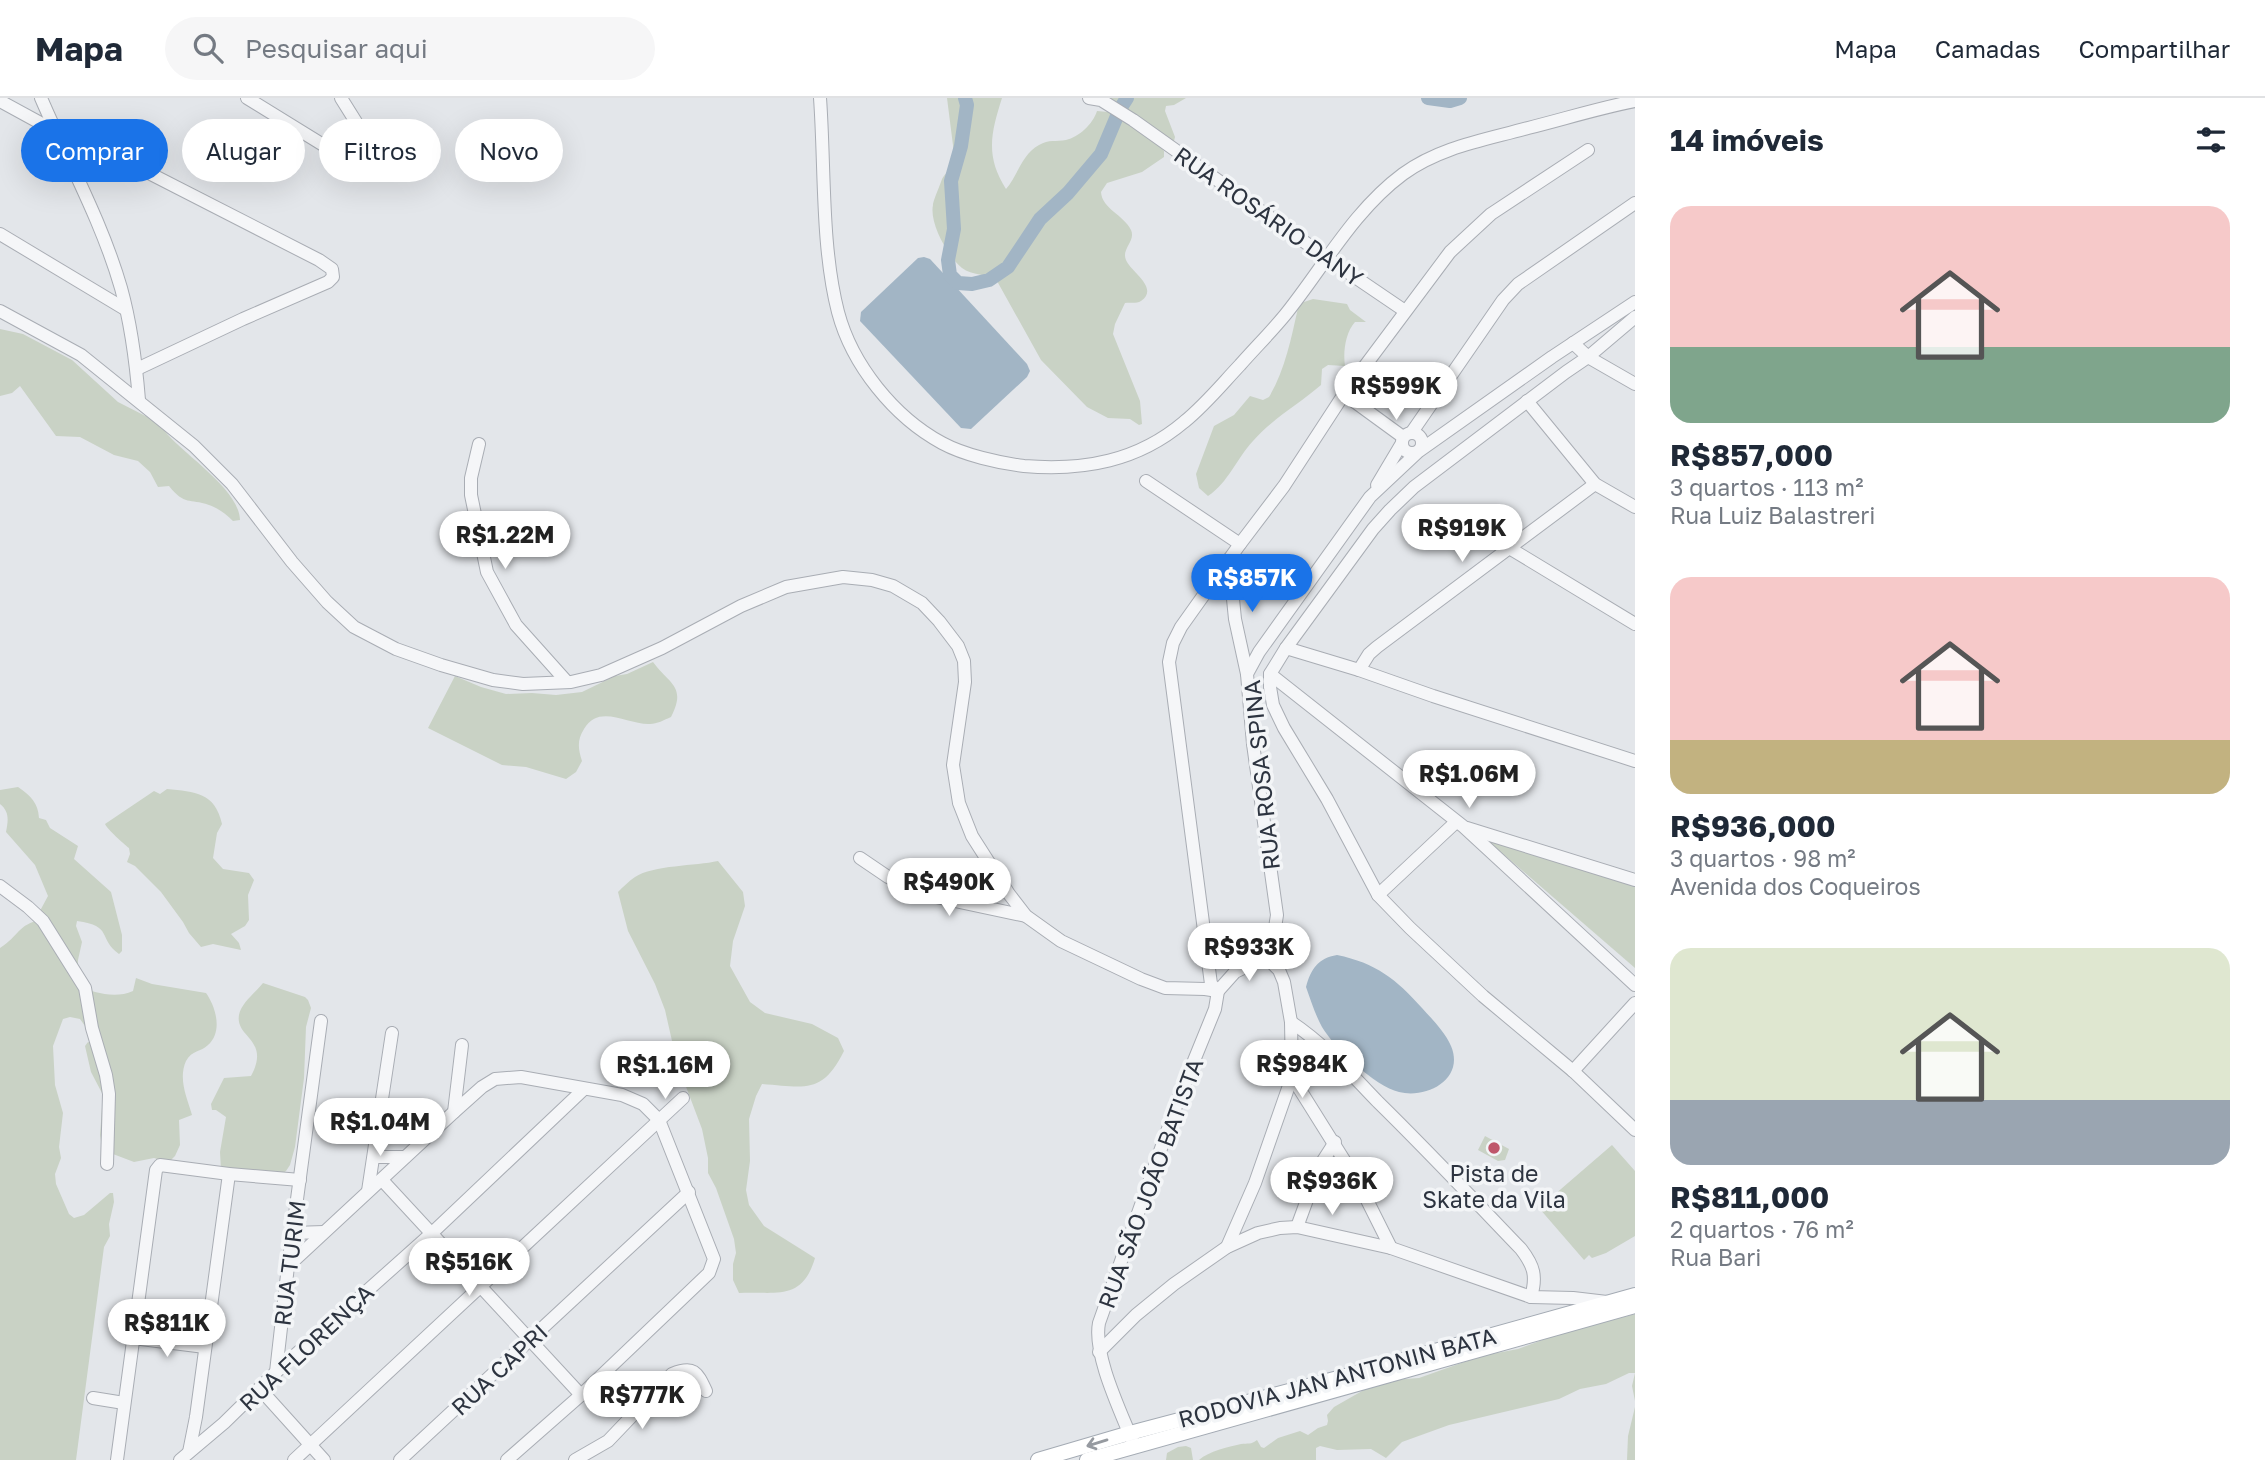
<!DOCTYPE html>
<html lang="pt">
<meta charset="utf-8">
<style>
:root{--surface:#fff;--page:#f6f6f7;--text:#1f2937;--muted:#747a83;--line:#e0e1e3;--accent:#1a73e8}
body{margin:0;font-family:"Golos Text",sans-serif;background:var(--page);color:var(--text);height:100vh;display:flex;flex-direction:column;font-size:26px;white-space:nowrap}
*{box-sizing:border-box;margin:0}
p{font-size:23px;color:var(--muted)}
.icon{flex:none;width:38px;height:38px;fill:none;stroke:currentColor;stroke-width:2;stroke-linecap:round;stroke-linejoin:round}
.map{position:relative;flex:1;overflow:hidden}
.side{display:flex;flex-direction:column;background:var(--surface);width:630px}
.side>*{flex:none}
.hud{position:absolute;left:21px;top:21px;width:665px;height:63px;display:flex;gap:14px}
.price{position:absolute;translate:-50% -60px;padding:0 16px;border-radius:24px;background:#fff;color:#222;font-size:23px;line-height:46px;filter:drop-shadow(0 2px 4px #0008)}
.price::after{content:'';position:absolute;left:50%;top:42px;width:21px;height:16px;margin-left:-10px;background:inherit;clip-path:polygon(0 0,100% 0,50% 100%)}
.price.active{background:var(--accent);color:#fff}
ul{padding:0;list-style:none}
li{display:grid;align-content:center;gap:14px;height:371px;padding:0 35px}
li span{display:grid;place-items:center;height:217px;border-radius:21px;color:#555}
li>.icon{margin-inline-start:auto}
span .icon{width:126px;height:126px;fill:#fffc;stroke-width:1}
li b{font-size:30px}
h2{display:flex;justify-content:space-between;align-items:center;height:84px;padding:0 35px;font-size:30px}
.tag{padding:0 24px;border-radius:32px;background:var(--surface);box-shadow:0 7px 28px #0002;font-size:24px;line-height:63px}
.tag.active{background:var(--accent);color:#fff}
header{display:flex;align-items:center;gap:42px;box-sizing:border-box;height:98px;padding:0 35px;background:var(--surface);border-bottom:2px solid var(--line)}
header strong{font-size:33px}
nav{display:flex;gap:38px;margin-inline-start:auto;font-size:24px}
.search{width:490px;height:63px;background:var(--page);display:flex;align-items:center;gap:18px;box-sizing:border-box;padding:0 24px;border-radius:38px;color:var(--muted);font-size:26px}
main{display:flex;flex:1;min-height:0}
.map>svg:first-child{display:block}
.green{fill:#c9d2c5}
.water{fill:#a2b5c5}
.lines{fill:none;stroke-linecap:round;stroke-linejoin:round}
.river{stroke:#a2b5c5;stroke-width:14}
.minor-casing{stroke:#a9adb4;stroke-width:14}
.major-casing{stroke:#a4abb4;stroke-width:16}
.minor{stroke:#f5f6f8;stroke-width:12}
.major{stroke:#fff;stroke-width:14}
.oneway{stroke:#969aa0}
.poi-dot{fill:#bf576b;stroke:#f3f5f7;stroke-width:2.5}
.labels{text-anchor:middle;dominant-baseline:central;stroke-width:7;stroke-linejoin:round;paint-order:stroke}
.street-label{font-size:23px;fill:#2d3440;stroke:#f3f5f7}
.poi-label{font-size:23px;fill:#2d3440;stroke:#f3f5f7}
</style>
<header>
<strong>Mapa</strong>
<div class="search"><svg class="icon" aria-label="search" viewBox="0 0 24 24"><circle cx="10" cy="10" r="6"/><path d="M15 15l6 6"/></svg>Pesquisar aqui</div>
<nav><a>Mapa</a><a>Camadas</a><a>Compartilhar</a></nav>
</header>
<main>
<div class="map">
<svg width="1635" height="1362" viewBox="0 0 1635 1362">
<rect width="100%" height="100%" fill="#e3e6ea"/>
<!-- green -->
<g class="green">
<path d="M947,0H1002C991,35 985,58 1006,91C1018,77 1022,56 1039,47C1049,41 1056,44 1066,42C1079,39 1093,26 1097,13L1108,14L1102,0H1186L1174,7L1166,8L1165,13L1175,39L1174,43L1171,44L1152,39L1164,53V59L1142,74L1107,85L1101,94C1102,111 1124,117 1131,132C1136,143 1121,151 1126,162C1130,173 1160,190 1141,203C1136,206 1130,204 1125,205L1115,226L1113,236L1140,303L1142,326L1139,327L1130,321L1108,320L1087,309L1041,262L997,183C987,175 972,178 962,170C948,159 929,125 933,107C933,103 941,85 942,81C946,74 952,71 955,63Z"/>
<path d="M1313,201L1347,206L1350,212L1366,224H1355C1345,235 1343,255 1345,268L1328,267L1322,271L1321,287C1299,306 1272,321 1253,343C1237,360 1228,385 1208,398L1199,390L1196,376L1214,328L1234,317L1250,298L1263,302L1269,299C1285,272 1291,241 1298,210L1301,205Z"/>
<path d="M0,231L23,236L72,262L118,304L171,331L164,332C182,356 239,390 240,422L233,423C226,416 218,410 209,407C189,400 185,408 169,388L158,389L150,374L138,363L114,357L80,339L56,338L20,288L12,295L0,298Z"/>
<path d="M653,564C669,586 687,588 671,619C664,622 657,626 650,626C628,627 599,605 584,631C577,642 578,651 582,663L576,674L566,681L526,669L502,667L428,630L455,578L481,589L506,596L532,595L556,597L582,594L615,578L627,576Z"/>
<path d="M18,689C31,698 38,705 39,720L46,722L50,730L78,748L74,761L111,794L122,837V853L119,856C97,840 114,828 77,823L76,828L82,844L78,862L77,887C94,895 115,901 133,893L136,880L152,886L206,895C216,909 223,934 208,947C201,954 192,952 186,963C178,981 187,1000 192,1017L179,1022L180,1047L175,1058L171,1062L164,1063L154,1060L134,1064L113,1056L104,1061L100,1037L103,997L91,974L85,948L88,944L100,949L80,921L70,919L63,921L53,948L55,987L63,1015L59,1049L61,1060L55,1076L56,1086L69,1116L74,1120L84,1117L110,1095H113L114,1104L109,1126L110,1138L104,1149L76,1362H0V850C19,838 18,826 41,822V811L48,798L35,767L6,734C8,723 10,714 0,706V692Z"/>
<path d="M167,691C195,694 215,694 222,726L217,735L213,760L223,771L249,775L254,782L248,797L249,822L245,828L231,836L239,845L241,852L213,846L201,849L189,835L183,824L161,794L135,768L127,764L130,756L129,750C124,746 107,731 105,726L154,693L160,696Z"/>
<path d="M1480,736L1635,784V870Z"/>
<path d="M718,763L743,794L745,808L733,843L730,868L750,904L765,915L812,926L838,940L844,953C822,997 805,989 762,986L756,998L749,1021L750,1063L746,1092L749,1107L764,1128L815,1160C802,1204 776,1193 739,1195L733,1182V1166L736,1155L734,1141L716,1090L708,1075V1060L702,1031L677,965L665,912L655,886L628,833L618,794C623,789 629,783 635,779C653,767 696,768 718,763Z"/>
<path d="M263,885L305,899L308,902L311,910L306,929L304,980L295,1049L290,1067L286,1073L280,1077L221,1072L220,1054L226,1019L216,1012H212L211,1006L224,980L251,978C271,941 235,940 239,917C241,905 256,894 263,885Z"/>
<path d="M1485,1038L1509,1051L1505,1062L1498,1063L1478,1052Z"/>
<path d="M1612,1047L1635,1073V1138L1606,1155L1592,1160L1589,1157L1584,1162L1539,1110Z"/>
<path d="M1635,1216V1303L1632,1288L1635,1275H1629L1606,1286L1580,1291L1559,1301L1449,1327L1402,1344L1386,1360L1371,1351L1337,1352L1320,1348L1316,1350V1362H1199C1209,1353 1228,1349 1241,1346C1248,1345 1251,1347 1257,1342L1261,1349L1264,1350L1278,1340L1300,1333L1308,1337L1318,1330L1327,1327L1328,1323L1327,1317L1334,1309L1376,1285L1391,1282L1419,1280L1481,1258L1518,1251L1556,1237Z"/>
<path d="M1635,1309V1362H1627L1628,1338Z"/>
<path d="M1186,1348L1191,1350L1193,1362H1166L1167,1355L1178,1349Z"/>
</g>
<!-- water -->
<g class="water">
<path d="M924,159L930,161L1027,266L1030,273L1027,279L971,331L961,330L860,223L861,214L918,160Z"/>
<path d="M1337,857C1376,865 1396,881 1422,910C1432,921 1445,934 1451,948C1465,981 1427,1001 1399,994C1375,988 1335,951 1322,929C1315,916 1311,903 1306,889C1311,871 1318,860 1337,857Z"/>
</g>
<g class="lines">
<!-- river -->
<g class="river">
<path d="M965,0L967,7L961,48L951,83L954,131L948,162L950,177L958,185L972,186L989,182L1008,169L1040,121L1068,95L1101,56L1120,11L1127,0"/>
<path d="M1428,0L1450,3L1460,0"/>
</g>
<defs>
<g id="minor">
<path d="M41,0C68,63 102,124 121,190C131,226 136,265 139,302"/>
<path d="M247,0L354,66L364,70C371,68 371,64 371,57L356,24L341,0"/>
<path d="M820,0C825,68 821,148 838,214C852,267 894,319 942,345C964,357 999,365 1024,368C1084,373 1138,363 1184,324C1205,307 1222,286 1240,267C1255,250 1271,234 1285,217C1323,170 1353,113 1403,76C1440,49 1485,42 1528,30C1564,21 1599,10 1635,3"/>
<path d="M1089,0L1101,2L1133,22L1327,160L1405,213"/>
<path d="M0,3L55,33L141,71L319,162L332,171L333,179L328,184L243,221L137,271"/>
<path d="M0,136L125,211"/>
<path d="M0,213L81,257L194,348L232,386L292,464L327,504L354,529L396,551L441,567L493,582L523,586L571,584L601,577L662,550L741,508L786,489L843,479L872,482L893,488L922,505L939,523L958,548L964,563L965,584L953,667L959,705L972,738L1009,796L1026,818L1061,843L1141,881L1165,890L1205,891L1218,893"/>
<path d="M1635,219L1588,259L1566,274L1414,389L1390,412L1373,431L1286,550L1270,576V589L1273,607L1284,630L1327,701L1378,797L1410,830L1483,898L1573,973L1635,1032"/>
<path d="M1573,245L1588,259L1635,286"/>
<path d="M1344,296L1403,339"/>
<path d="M1527,303L1595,386L1635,409"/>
<path d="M1412,334L1503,202L1518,186L1635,105"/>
<circle cx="1412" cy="345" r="10"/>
<path d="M479,346L471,380V397L487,474L516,527L567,584"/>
<path d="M1146,383L1240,446"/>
<path d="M1377,387L1402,345"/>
<path d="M1511,451L1635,526"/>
<path d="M1229,461L1235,521L1247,576"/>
<path d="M1286,550L1359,572L1433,598L1635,663"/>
<path d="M1359,572L1369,556L1377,549L1595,386"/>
<path d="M1270,576L1464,729L1635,887"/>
<path d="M1467,730L1635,782"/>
<path d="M860,760L888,779L922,796L1026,818"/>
<path d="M0,788L28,809L43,823L85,890L92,930L106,977L109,996L107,1066"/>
<path d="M1378,797L1456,724"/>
<path d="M1266,859L1274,836L1277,817L1253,646L1247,576L1259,554L1370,399L1419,353L1552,259L1635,204"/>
<path d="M1218,893L1211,886L1169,564L1173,545L1181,529L1240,446L1284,388L1344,296L1450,154L1491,116L1588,52"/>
<path d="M1291,924C1324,946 1351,976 1378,1004C1427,1052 1474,1102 1521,1151C1534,1168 1537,1178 1531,1199"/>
<path d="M1573,973L1635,905"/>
<path d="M1292,979L1359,1086L1391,1150"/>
<path d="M454,1014L462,947"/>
<path d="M374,1059H405"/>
<path d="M382,1082L581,1297"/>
<path d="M368,1093L392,935"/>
<path d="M1297,1129L1319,1069L1335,1044"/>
<path d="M293,1135L324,1134"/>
<path d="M1227,1149L1255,1085L1292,979L1291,924L1284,884L1279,872L1266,859"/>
<path d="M288,1168L454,1014L482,989L495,981L521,979L622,997L643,1006L659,1022L714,1161L709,1175L581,1297L507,1362"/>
<path d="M133,1240L205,1249"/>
<path d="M1099,1254L1136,1217L1174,1186L1227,1149L1258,1135L1280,1130L1297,1129L1391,1150L1531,1199L1573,1200L1607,1204"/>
<path d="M276,1274L288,1168L321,923"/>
<path d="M260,1291L324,1362"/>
<path d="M93,1300L124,1305"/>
<path d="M1132,1342C1120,1312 1093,1256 1099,1225L1180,997L1215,911L1218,893L1235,874L1266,859"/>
<path d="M189,1354L196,1319L229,1076"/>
<path d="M117,1362L156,1072L160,1067L229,1076L300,1082"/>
<path d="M180,1362L224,1325L276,1274L432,1135L584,991"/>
<path d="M294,1362L683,1000"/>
<path d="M400,1362L689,1094"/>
<path d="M575,1362L608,1343L672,1276C694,1267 697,1274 706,1293"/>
</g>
<g id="major">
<path d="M1038,1362L1130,1335L1338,1280L1635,1197"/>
<path d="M1087,1362L1635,1208"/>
</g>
</defs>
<!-- minor casing -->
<use href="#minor" class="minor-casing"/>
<!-- major casing -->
<use href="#major" class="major-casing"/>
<!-- minor -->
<use href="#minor" class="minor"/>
<!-- major -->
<use href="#major" class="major"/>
</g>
<!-- one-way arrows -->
<defs><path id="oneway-shaft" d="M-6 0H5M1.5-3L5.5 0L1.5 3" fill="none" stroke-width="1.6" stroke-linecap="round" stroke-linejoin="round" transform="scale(1.75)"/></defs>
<use class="oneway" href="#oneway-shaft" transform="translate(1097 1345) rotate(163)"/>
<!-- markers -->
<circle class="poi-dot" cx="1494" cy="1050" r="7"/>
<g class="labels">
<!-- street labels -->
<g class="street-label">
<text transform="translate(1269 118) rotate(35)">RUA ROSÁRIO DANY</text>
<text transform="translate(1261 677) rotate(-96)">RUA ROSA SPINA</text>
<text transform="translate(1150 1085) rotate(-70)">RUA SÃO JOÃO BATISTA</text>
<text transform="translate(289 1165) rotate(-83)">RUA TURIM</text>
<text transform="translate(306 1249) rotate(-43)">RUA FLORENÇA</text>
<text transform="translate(499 1271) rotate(-43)">RUA CAPRI</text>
<text transform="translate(1337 1279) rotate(-15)">RODOVIA JAN ANTONIN BATA</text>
</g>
<!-- poi labels -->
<g class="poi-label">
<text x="1494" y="1075">Pista de<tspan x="1494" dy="26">Skate da Vila</tspan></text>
</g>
</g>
</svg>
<b class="price" style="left:1396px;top:324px">R$599K</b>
<b class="price" style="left:1462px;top:466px">R$919K</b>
<b class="price" style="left:505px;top:473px">R$1.22M</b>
<b class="price active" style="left:1252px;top:516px">R$857K</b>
<b class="price" style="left:1469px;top:712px">R$1.06M</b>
<b class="price" style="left:949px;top:820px">R$490K</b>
<b class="price" style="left:1249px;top:885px">R$933K</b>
<b class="price" style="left:1302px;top:1002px">R$984K</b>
<b class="price" style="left:665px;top:1003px">R$1.16M</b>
<b class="price" style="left:380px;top:1060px">R$1.04M</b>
<b class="price" style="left:1332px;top:1119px">R$936K</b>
<b class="price" style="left:469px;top:1200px">R$516K</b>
<b class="price" style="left:167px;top:1261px">R$811K</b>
<b class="price" style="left:642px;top:1333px">R$777K</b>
<div class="hud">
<a class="tag active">Comprar</a>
<a class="tag">Alugar</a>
<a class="tag">Filtros</a>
<a class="tag">Novo</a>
</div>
</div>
<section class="side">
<h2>14 imóveis<svg class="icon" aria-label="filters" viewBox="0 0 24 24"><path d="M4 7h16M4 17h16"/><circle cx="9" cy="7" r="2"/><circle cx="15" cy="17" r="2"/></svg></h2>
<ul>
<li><span style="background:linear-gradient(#f6c9c9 65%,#7fa58c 0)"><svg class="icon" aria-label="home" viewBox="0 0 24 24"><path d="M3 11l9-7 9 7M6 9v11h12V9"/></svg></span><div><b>R$857,000</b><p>3 quartos · 113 m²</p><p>Rua Luiz Balastreri</p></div></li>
<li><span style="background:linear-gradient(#f6c9c9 75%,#c2b280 0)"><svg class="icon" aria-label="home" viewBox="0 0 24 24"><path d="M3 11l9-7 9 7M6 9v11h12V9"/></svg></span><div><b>R$936,000</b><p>3 quartos · 98 m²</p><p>Avenida dos Coqueiros</p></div></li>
<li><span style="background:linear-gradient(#dfe7d0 70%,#9aa5b1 0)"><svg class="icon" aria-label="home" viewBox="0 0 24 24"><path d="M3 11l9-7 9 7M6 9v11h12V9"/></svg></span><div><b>R$811,000</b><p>2 quartos · 76 m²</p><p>Rua Bari</p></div></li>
</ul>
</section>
</main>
